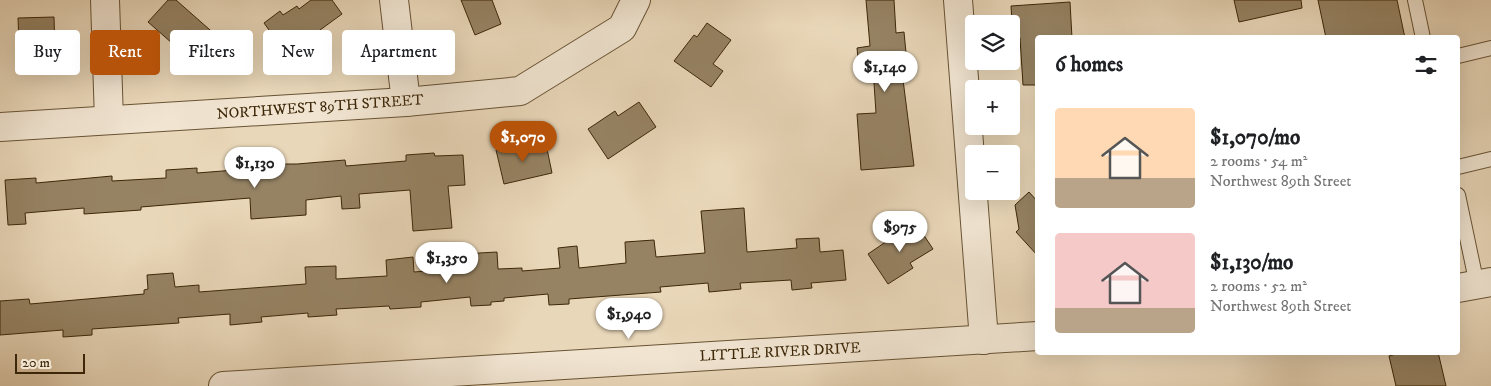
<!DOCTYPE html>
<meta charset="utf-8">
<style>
:root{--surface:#fff;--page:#f6f6f6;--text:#202124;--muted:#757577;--accent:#b45309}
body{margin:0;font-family:"IM FELL DW Pica",serif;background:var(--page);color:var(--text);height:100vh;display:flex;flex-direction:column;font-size:19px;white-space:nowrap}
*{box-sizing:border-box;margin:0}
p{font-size:16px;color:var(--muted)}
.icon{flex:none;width:28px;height:28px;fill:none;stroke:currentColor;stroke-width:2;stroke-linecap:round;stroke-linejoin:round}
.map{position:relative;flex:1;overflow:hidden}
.drawer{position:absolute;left:1035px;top:35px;width:425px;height:320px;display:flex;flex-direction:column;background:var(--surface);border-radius:5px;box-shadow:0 5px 20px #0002}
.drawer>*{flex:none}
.guide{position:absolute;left:15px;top:30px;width:475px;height:45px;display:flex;gap:10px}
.buttons{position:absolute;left:965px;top:15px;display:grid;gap:10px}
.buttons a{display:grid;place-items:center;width:55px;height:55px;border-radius:5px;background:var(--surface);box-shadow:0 5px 20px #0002;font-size:25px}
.scale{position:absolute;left:15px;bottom:12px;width:70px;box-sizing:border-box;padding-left:5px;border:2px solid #3d2708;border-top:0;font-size:14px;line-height:18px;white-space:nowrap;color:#3d2708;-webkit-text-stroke:4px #f1e5d2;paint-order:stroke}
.price{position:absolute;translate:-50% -42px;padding:0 11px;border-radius:18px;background:#fff;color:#222;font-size:16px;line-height:32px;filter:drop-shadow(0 1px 2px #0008)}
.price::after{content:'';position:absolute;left:50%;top:30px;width:15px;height:11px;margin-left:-8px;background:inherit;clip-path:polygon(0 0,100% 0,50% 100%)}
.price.current{background:var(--accent);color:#fff}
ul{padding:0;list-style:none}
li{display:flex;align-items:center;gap:15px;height:125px;padding:0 20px}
li span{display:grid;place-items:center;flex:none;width:140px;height:100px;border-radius:5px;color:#555}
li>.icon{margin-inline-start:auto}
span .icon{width:60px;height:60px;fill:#fffc;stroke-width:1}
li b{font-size:21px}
h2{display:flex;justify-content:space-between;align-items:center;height:60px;padding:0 20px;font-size:21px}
.pill{padding:0 18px;border-radius:5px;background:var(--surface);box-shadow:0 5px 20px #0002;font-size:18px;line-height:45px}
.pill.current{background:var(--accent);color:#fff}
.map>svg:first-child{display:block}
.building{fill:#968364;stroke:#3d2708}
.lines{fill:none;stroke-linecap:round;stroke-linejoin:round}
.service-casing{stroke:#685334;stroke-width:16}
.minor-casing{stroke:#685334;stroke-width:30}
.tertiary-casing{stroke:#685334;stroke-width:30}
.service{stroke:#f1e5d2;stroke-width:14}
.minor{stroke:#f1e5d2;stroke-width:28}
.tertiary{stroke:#f1e5d2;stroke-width:28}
.labels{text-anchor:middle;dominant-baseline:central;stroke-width:4;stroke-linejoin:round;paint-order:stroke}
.street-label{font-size:15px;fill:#3d2708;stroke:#f1e5d2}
</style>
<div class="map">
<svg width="1491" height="386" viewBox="0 0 1491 386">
<rect width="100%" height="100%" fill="#e9d7b9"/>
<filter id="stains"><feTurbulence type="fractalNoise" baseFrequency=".004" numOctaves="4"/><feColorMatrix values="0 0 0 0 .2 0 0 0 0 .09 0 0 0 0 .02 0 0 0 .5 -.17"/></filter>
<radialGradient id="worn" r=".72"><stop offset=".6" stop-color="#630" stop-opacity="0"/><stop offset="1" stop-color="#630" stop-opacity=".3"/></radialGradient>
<!-- building -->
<g class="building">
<path d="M168,0H176L218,37L199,59L185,47L181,51L148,22Z"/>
<path d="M311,0H332L342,14L320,30L323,34L298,52L291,42L282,48L264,23L280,11L283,15L297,6L299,9Z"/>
<path d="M461,0H492L501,24L475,35Z"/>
<path d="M866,0H894L896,33L904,32L907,63L901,64L914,166L861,170L857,114L876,113L873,68L859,69L857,48L870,46Z"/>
<path d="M1234,0H1301L1302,8L1239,22Z"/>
<path d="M1318,0H1397L1405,38H1326Z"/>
<path d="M1070,2L1072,38H1038V85H1023L1020,38H1013L1011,6Z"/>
<path d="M54,17L55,50L49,51L50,69L20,70L18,18Z"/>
<path d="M707,23L731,40L713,64L723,71L711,87L674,61L694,35L697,37Z"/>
<path d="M639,102L656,127L608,159L588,129L615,111L618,116Z"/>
<path d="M526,143L527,149L546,144L552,173L504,184L496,150Z"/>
<path d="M434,153L435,156L463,155L465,185L448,186L452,228L413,231L410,190L359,194L360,208L342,209L341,196L306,200V215L251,219L250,198L141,207V210L84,214V208L25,213L26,224L8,225L5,180L36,178V183L112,176V181L166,178V170L197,168V173L248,169L247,162L278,160V164H297L345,160L346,166L406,161V155Z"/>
<path d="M1029,192L1038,202V256L1016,232L1019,229L1015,205Z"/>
<path d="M744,208L747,252L797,248L796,239L819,238L820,252L843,250L846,280L811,283L812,288L792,290L791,280L740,283L741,289L709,292L708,283L660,287L661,292L569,299V304L549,305L548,294L504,298V301L491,302V305L471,306L470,297L421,302V307L390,309L389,306L336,309L337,315L308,317V313L261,317L262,322L230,325V314L178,318L179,323L92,329V335L63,337V330L0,335V301L29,299L30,304L144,294V290L148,289L147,275L173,273L175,287L199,285V292L306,284L305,267L336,266V279L387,276L386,260L413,257L414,272L463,268L462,254L497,252L498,269L522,268V271L560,268L558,248L567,247L577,246L579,268L626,263L625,242L654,240L656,257L705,253L701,211Z"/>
<path d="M915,222L933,249L910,263L913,268L888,284L868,254Z"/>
<path d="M1403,352H1438L1446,386H1396L1389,356Z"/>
</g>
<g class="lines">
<defs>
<g id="service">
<path d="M1415,0L1423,38"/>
<path d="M1458,56L1491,48"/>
<path d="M1458,167L1491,159"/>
<path d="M1458,195L1477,285"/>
</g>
<g id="minor">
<path d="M105,0L109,120"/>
<path d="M394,0L406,102"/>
<path d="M958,0L984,340"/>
<path d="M0,127L406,102L520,91L622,28L636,0"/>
</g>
<g id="tertiary">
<path d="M1458,288L1491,282"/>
<path d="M223,386L1038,336"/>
</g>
</defs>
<!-- service casing -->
<use href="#service" class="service-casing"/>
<!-- minor casing -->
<use href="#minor" class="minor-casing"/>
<!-- tertiary casing -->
<use href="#tertiary" class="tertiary-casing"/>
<!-- service -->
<use href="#service" class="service"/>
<!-- minor -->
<use href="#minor" class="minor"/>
<!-- tertiary -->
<use href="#tertiary" class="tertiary"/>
</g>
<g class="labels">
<!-- street labels -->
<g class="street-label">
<text transform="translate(320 107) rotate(-4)">NORTHWEST 89TH STREET</text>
<text transform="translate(780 352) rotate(-3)">LITTLE RIVER DRIVE</text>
</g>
</g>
<rect width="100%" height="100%" filter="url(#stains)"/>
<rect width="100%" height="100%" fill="url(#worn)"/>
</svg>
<div class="buttons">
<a><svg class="icon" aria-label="layers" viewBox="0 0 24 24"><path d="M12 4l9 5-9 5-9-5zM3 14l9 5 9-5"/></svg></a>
<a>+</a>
<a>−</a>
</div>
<div class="scale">20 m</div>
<b class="price" style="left:885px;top:93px">$1,140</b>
<b class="price current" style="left:523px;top:163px">$1,070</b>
<b class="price" style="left:255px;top:189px">$1,130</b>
<b class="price" style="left:900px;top:253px">$975</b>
<b class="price" style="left:447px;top:284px">$1,350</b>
<b class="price" style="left:629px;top:340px">$1,940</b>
<div class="guide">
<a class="pill">Buy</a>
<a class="pill current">Rent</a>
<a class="pill">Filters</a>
<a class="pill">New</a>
<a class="pill">Apartment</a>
</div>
<section class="drawer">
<h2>6 homes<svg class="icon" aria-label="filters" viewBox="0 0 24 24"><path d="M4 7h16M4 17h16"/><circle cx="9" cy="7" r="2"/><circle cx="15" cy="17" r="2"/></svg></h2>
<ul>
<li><span style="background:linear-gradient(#ffd9b3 70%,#b9a48a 0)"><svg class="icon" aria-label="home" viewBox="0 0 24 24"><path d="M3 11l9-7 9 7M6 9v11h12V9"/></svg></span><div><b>$1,070/mo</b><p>2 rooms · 54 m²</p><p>Northwest 89th Street</p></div></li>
<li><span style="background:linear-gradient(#f6c9c9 75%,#b9a48a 0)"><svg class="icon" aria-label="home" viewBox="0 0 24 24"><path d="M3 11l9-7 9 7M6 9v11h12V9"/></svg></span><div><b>$1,130/mo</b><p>2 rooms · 52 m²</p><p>Northwest 89th Street</p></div></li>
</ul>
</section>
</div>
